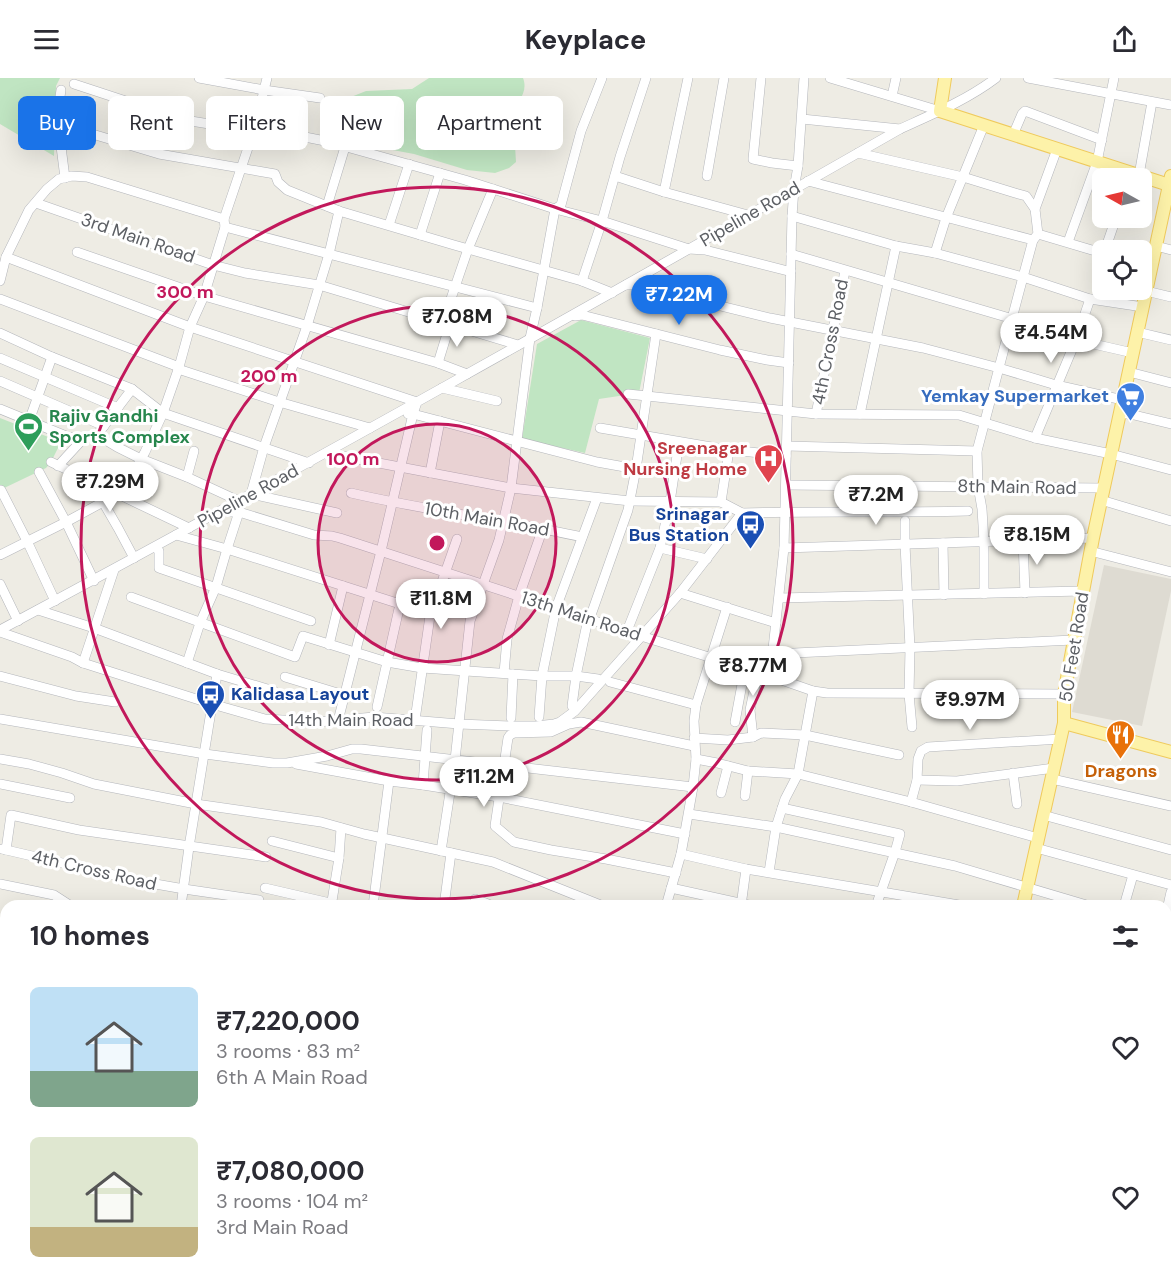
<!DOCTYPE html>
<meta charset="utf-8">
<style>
:root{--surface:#fff;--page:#f7f7f7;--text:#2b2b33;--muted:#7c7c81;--accent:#1a73e8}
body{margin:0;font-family:"DM Sans",sans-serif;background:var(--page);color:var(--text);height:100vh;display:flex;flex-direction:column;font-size:22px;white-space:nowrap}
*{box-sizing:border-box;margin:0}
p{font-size:20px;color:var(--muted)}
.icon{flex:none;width:33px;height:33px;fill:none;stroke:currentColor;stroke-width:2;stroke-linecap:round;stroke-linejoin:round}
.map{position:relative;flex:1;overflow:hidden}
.side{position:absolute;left:0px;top:822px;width:1172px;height:386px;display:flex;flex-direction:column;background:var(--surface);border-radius:18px 18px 0 0;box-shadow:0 6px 24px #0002}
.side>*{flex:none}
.guide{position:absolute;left:18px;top:18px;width:600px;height:54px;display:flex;gap:12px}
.needle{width:39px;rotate:278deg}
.tools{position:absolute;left:1092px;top:90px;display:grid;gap:12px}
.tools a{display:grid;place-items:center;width:60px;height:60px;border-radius:9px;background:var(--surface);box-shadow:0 6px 24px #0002;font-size:30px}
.price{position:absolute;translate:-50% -51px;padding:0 14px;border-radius:21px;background:#fff;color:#222;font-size:20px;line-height:39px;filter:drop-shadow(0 2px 3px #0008)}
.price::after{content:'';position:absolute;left:50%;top:36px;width:18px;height:14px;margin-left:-9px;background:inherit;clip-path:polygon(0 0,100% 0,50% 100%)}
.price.active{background:var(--accent);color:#fff}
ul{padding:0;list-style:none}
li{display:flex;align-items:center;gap:18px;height:150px;padding:0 30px}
li span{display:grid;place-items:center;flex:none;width:168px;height:120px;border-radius:9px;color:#555}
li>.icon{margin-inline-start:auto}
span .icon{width:72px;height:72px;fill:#fffc;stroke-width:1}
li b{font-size:26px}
h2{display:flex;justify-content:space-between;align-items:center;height:72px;padding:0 30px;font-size:26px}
.pill{padding:0 21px;border-radius:9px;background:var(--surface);box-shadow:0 6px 24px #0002;font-size:21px;line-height:54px}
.pill.active{background:var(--accent);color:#fff}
header{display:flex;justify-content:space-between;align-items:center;height:78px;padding:0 30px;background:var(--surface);font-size:27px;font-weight:700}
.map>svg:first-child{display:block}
.education{fill:#dedbd2}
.green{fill:#c0e5c2}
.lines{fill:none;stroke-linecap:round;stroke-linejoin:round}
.stream{stroke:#a4d4fd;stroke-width:2}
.minor-casing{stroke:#b4b6bb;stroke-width:10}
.major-casing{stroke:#efca5c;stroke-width:14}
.minor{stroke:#fff;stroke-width:9}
.major{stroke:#fdf2a9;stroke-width:12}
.ring{fill:none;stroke:#c2185b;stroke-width:3}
.labels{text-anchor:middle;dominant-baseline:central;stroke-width:6;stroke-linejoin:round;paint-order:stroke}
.street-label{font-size:18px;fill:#5c5f64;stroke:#fff}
.shop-label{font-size:18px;font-weight:bold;fill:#366cbe;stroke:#fff;text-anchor:end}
.leisure-label{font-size:18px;font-weight:bold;fill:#27864d;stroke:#fff;text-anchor:start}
.health-label{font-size:18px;font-weight:bold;fill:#be3a42;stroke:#fff;text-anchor:end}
.transit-label{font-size:18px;font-weight:bold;fill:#164399;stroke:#fff;text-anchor:end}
.food-label{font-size:18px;font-weight:bold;fill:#c56008;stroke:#fff}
.centre{fill:#c2185b;stroke:#fff;stroke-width:3}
.ring-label{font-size:18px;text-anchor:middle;font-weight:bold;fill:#c2185b;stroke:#fff;stroke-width:6;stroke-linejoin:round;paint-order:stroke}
</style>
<header><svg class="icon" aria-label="menu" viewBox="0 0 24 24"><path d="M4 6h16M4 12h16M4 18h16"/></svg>Keyplace<svg class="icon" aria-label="share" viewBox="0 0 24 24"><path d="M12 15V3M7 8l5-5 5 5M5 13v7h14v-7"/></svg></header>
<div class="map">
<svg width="1171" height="1207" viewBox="0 0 1171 1207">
<rect width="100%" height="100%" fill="#eeece4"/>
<!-- education -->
<path class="education" d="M1104,487L1171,501V513L1142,648L1072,634Z"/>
<!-- green -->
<g class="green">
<path d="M0,0H60L56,8L54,78L0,46Z"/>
<path d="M429,0H523C529,15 516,26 509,38L508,43L515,68L516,84L509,90L495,95L467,92L414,76L371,68L330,48L331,32L341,23L366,13L412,11Z"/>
<path d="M581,242L650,260L639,315L599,321L585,375L522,361L537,266Z"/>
<path d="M0,340L61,364L51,384L46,390L0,412Z"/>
</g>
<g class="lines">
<!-- stream -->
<path class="stream" d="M0,974L6,975"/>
<defs>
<g id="minor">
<path d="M199,0L264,12L320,20"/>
<path d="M761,0L753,81L772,85L798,88"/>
<path d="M830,0L940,33"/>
<path d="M1028,0L1171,27"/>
<path d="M74,6L138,27L160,38L234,50L255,49L325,63L465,102L555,131L602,143L689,171L705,172L788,193H791"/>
<path d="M61,12L58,32V45L65,100"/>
<path d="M892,18L896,0"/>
<path d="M802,41L900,51"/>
<path d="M69,49L159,76L275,96L278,104L287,112L339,133L454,167L582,203L612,215"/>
<path d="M1013,57L1022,36L1025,33L1102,62"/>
<path d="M858,75L963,99L1015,115L1026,118L1035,131"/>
<path d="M1139,97L1152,24"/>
<path d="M615,98L664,114L748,137"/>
<path d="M707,98L724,0"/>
<path d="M808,103L1033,162"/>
<path d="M664,114L688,0"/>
<path d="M36,125L213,187L245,195L319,207L518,267"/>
<path d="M327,128L345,69"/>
<path d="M792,138L896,168L935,175L1023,199L1090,221L1143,229"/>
<path d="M389,147L409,86"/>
<path d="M225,149L537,230"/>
<path d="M1038,156L1102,175"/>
<path d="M420,157L440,95"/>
<path d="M1068,164L1097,84L1114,0"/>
<path d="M1156,168L1171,172"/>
<path d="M1105,172L1116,140"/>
<path d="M77,174L204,218L438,285L467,296"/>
<path d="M935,175L946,140L984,47"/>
<path d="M791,176L1013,241L1076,262L1133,275"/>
<path d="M6,179L190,249L417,324L413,336L381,473L338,643"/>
<path d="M0,203L6,179L29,132L47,111L59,101L72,98L87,99L224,141"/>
<path d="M582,203L602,143L620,79L646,0"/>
<path d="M626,207H635L770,240L923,270L999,290L1056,307L1123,322"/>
<path d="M1146,213L1171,219"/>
<path d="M0,221L179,289"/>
<path d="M575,238L582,237L720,272L767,282L789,285"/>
<path d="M443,244L468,171L493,111"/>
<path d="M1137,254L1171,262"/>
<path d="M0,255L52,279L132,311L163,335L309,385"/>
<path d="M0,280L118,330"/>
<path d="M438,285L450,246"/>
<path d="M178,291L279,324L370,350"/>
<path d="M1129,294L1171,305"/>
<path d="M0,303L104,348"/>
<path d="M442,310L497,323"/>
<path d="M628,316L816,336L959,337L1035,360L1111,376L1171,392"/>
<path d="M0,331L66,358L82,362L89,359L97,357L132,311"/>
<path d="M1120,335L1134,337L1171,346"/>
<path d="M408,336H413L597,384L636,391"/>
<path d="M816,336L845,193"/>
<path d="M860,336L896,168"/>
<path d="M29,343L52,279"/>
<path d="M600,350L723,371L786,378"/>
<path d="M97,357L117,369L141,381L187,399L239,423V434L227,471L216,509L200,545L187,585"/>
<path d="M1035,360L1076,262L1090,221"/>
<path d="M787,368L977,373"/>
<path d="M326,375L511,410L630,423L721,424L742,435"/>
<path d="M51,384L189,450"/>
<path d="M58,388L82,362"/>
<path d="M39,394L66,444L94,503"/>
<path d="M430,395L440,343"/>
<path d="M187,399L194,373"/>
<path d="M786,407L1103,410"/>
<path d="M1,412L27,463L55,523"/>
<path d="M351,415C428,433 506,442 582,459"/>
<path d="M1101,422L1171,443"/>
<path d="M103,424L118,450L134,480"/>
<path d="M721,424L729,372"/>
<path d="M219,434H239L314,457L332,458L340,460L641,558L770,598L784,470L792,138L794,111L798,88L804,0"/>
<path d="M337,435L251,416L264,369L307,248L329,176L339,133"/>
<path d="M905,443V466L910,570L909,616L912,649"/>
<path d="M176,457L227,471L400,526L377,629"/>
<path d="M1023,462L1025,515"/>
<path d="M943,465L944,517"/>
<path d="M155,469L159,473V490L311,543"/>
<path d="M660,470L707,481"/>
<path d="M784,470L1093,460"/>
<path d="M1090,473L1171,494"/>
<path d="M0,477L66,444L103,424L116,416L130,401L145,374L163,335L179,289L190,249L204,218L225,149L224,141L255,49L267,0"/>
<path d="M0,506L18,543"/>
<path d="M680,515L776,545"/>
<path d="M984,516V464L982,431L978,408L977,373L1023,199L1033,162L1038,156L1035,131L1057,71"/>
<path d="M131,519L295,579L303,558L387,584L422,590L542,598H576L598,601"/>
<path d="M779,520L1083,513"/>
<path d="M38,532L94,550L217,596L274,613"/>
<path d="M0,552C303,390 602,221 900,51C933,36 967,22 996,0"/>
<path d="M627,553L660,470L670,424L679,364"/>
<path d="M0,554L72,579L83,585L212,626L265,641L318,644L374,639L459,646L512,648H536L554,646L560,644L575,633L680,515L742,435C817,433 892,435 968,433"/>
<path d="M329,567L343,508"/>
<path d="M773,576L1073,562"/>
<path d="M83,585L114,492"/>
<path d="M504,595L507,561L519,518L543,450"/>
<path d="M0,598L76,618L115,624"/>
<path d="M770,598L813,613L827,615L1064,616"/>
<path d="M285,599L344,617"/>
<path d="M610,604L696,627"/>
<path d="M572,628L576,598L588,541L591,537L628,432L636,391L656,256"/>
<path d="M539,639L542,598L556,530L597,420"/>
<path d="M511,640L513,596"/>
<path d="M0,641L205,676L273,685H287L327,678L352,671H361L693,709"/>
<path d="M415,642L430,538L457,461"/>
<path d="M735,644L745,590"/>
<path d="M753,659L750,632L758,594"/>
<path d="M694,660L728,662L753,659L761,655L805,657L899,677"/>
<path d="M0,681L29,686L62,695L94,706L196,726L321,744L364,756L493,784L603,828"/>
<path d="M696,681L717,685L748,693L798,696L911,724L1038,760"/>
<path d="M296,686L389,703L423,707L499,719L685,756"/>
<path d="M1013,695L1017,726"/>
<path d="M1052,701L1171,728"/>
<path d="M917,702L957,703L1054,690"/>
<path d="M0,706L70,720"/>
<path d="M423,707L427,652"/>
<path d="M721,715L728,688"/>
<path d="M745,718L748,693"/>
<path d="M911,724L917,702L918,681L921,673L928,669L1061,661"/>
<path d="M782,730L900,756L895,774L876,828"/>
<path d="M689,736L776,749L955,788L1090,828"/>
<path d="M1043,737L1171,772"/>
<path d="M272,763L339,780"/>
<path d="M1036,770L1171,807"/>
<path d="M2,771L144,804L184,811L259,822"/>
<path d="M6,772L11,737L79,752L266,779"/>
<path d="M441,773L455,682L470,543L499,462L511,410L530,260L537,230L555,131L561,127L581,53L602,0"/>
<path d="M681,776L746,791L965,828"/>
<path d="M769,794L776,749L785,721L798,696L813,613"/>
<path d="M676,795L606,781L551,772L514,764L495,748L508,660L510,657L514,655L551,654L569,646L581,644L694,668"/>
<path d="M0,806L54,817L71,828"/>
<path d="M265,810L330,825L332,823L339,780L341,750"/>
<path d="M671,810L753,828"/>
<path d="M475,821L493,828"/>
<path d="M181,828L189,769L217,596"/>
<path d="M373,828L389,703"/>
<path d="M444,828L451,775"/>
<path d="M666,828L681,776L693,709L696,681L694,643L696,627L727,529"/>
<path d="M741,828L746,791"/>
<path d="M1124,828L1133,797"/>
<path d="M1166,836L1171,814"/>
<path d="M0,848L6,849"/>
<path d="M1166,852L1171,854"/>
<path d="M0,884L6,886"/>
<path d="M1166,890L1171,891"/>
<path d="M0,917L6,919"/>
<path d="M1166,933L1171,935"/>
<path d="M0,958L6,959"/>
<path d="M1166,979L1171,981"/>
<path d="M0,1004L6,1006"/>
<path d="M1166,1030L1171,1032"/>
<path d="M0,1052L6,1055"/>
<path d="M1166,1078L1171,1080"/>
<path d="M0,1093L6,1096"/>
<path d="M1166,1120L1171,1105"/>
<path d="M1166,1130L1171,1132"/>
<path d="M0,1139L6,1143"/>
<path d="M1166,1180L1171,1183"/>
<path d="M0,1192L6,1183"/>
<path d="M223,1202L234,1207"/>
<path d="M415,1202V1207"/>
<path d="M562,1202L580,1207"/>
<path d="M903,1202L931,1207"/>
<path d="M1026,1202L1040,1207"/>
<path d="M1149,1202L1166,1207"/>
<path d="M47,1207L51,1202"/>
<path d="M84,1207L87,1202"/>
<path d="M127,1207L129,1202"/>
<path d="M179,1207L181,1202"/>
<path d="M467,1207L469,1202"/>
<path d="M514,1207L516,1202"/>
<path d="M599,1207L601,1202"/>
<path d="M645,1207L646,1202"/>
<path d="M687,1207L689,1202"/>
<path d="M730,1207L731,1202"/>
<path d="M773,1207L775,1202"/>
<path d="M815,1207L816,1202"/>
<path d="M1133,1207L1135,1202"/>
</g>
<g id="major">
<path d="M945,0L940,33L1169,107"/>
<path d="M1064,645L1171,674"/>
<path d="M1023,828L1064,645V616L1093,460L1171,98"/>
<path d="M936,1207L938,1202"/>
</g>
</defs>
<!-- minor casing -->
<use href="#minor" class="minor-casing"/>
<!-- major casing -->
<use href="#major" class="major-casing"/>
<!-- minor -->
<use href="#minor" class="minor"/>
<!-- major -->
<use href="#major" class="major"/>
</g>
<!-- distance rings -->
<circle cx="437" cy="465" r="119" fill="#c2185b" fill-opacity=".12"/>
<g class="ring">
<circle cx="437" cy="465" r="119"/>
<circle cx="437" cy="465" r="237"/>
<circle cx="437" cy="465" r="356"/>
</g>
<!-- icons -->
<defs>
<symbol id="supermarket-pin" viewBox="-11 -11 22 30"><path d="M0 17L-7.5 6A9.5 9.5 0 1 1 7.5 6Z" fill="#3f7fe0" stroke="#fff"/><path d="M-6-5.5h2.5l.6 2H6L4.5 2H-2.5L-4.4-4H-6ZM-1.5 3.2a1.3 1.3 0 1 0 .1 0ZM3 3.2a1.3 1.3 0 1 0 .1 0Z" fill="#fff"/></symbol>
<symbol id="stadium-pin" viewBox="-11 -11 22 30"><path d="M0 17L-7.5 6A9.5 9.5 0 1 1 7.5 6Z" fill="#2e9e5b" stroke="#fff"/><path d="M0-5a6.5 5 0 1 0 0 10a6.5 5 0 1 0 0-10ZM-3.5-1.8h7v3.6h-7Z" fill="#fff"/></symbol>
<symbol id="hospital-pin" viewBox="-11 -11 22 30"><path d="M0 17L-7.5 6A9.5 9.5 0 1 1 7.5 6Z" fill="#e0444e" stroke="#fff"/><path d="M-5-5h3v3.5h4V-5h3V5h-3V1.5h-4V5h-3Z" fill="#fff"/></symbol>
<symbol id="bus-pin" viewBox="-11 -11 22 30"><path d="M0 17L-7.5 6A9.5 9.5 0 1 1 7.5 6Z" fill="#1a4fb4" stroke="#fff"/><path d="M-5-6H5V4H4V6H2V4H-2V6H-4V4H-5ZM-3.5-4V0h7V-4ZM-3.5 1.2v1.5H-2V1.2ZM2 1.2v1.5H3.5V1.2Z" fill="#fff"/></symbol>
<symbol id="restaurant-pin" viewBox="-11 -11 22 30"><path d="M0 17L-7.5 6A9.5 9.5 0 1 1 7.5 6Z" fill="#e8710a" stroke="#fff"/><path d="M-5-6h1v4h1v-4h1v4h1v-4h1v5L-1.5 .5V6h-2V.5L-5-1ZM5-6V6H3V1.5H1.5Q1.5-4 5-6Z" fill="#fff"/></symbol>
</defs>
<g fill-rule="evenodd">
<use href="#supermarket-pin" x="1114" y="302" width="33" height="45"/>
<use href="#stadium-pin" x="12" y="332" width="33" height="45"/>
<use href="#hospital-pin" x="752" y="364" width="33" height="45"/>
<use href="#bus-pin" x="734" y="430" width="33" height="45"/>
<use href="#bus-pin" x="194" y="600" width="33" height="45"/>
<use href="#restaurant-pin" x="1104" y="640" width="33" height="45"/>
</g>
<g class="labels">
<!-- street labels -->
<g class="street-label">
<text transform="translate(750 136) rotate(-30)">Pipeline Road</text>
<text transform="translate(138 160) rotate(19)">3rd Main Road</text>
<text transform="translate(830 264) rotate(-79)">4th Cross Road</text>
<text transform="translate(1017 409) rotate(1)">8th Main Road</text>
<text transform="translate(248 418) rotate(-29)">Pipeline Road</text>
<text transform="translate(487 441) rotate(10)">10th Main Road</text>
<text transform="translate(581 538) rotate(18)">13th Main Road</text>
<text transform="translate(1074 569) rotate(-81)">50 Feet Road</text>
<text x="351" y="642">14th Main Road</text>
<text transform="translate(94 792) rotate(13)">4th Cross Road</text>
</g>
<!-- shop labels -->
<g class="shop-label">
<text x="1109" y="318">Yemkay Supermarket</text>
</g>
<!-- leisure labels -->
<g class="leisure-label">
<text x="49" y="338">Rajiv Gandhi<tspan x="49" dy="21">Sports Complex</tspan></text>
</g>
<!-- health labels -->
<g class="health-label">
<text x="747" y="370">Sreenagar<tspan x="747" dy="21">Nursing Home</tspan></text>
</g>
<!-- transit labels -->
<g class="transit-label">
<text x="729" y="436">Srinagar<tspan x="729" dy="21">Bus Station</tspan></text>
<text x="231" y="616" text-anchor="start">Kalidasa Layout</text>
</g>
<!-- food labels -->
<g class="food-label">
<text x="1121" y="693">Dragons</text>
</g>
</g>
<circle cx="437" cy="465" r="9" class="centre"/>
<g class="ring-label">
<text x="185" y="220">300 m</text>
<text x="269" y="304">200 m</text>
<text x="353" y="387">100 m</text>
</g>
</svg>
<div class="tools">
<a><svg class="needle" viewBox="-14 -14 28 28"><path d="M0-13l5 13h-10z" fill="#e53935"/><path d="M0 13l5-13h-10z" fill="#7c7c81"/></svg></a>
<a><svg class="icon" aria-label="locate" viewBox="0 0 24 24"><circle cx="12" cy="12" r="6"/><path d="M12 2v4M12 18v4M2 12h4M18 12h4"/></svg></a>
</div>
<b class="price active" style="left:679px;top:248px">₹7.22M</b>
<b class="price" style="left:457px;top:270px">₹7.08M</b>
<b class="price" style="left:1051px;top:286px">₹4.54M</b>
<b class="price" style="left:110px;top:435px">₹7.29M</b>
<b class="price" style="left:876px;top:448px">₹7.2M</b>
<b class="price" style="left:1037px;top:488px">₹8.15M</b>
<b class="price" style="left:441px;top:552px">₹11.8M</b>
<b class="price" style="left:753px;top:619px">₹8.77M</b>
<b class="price" style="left:970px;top:653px">₹9.97M</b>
<b class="price" style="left:484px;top:730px">₹11.2M</b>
<div class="guide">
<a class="pill active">Buy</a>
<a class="pill">Rent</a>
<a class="pill">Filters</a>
<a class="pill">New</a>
<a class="pill">Apartment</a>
</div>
<section class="side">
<h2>10 homes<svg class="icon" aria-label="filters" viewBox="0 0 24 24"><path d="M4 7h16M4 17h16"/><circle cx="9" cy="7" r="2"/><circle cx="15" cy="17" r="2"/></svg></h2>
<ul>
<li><span style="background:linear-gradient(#bfe0f5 70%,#7fa58c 0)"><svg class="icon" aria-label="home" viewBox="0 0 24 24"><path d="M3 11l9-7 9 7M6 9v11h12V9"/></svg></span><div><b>₹7,220,000</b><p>3 rooms · 83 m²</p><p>6th A Main Road</p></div><svg class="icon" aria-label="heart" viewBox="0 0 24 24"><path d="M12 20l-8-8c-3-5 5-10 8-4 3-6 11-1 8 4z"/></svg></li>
<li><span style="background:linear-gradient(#dfe7d0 75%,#c2b280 0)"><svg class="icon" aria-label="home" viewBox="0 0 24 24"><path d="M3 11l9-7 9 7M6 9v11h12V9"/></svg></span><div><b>₹7,080,000</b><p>3 rooms · 104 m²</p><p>3rd Main Road</p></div><svg class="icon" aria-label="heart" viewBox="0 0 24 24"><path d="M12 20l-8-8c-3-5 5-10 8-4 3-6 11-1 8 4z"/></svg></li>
</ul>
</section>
</div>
